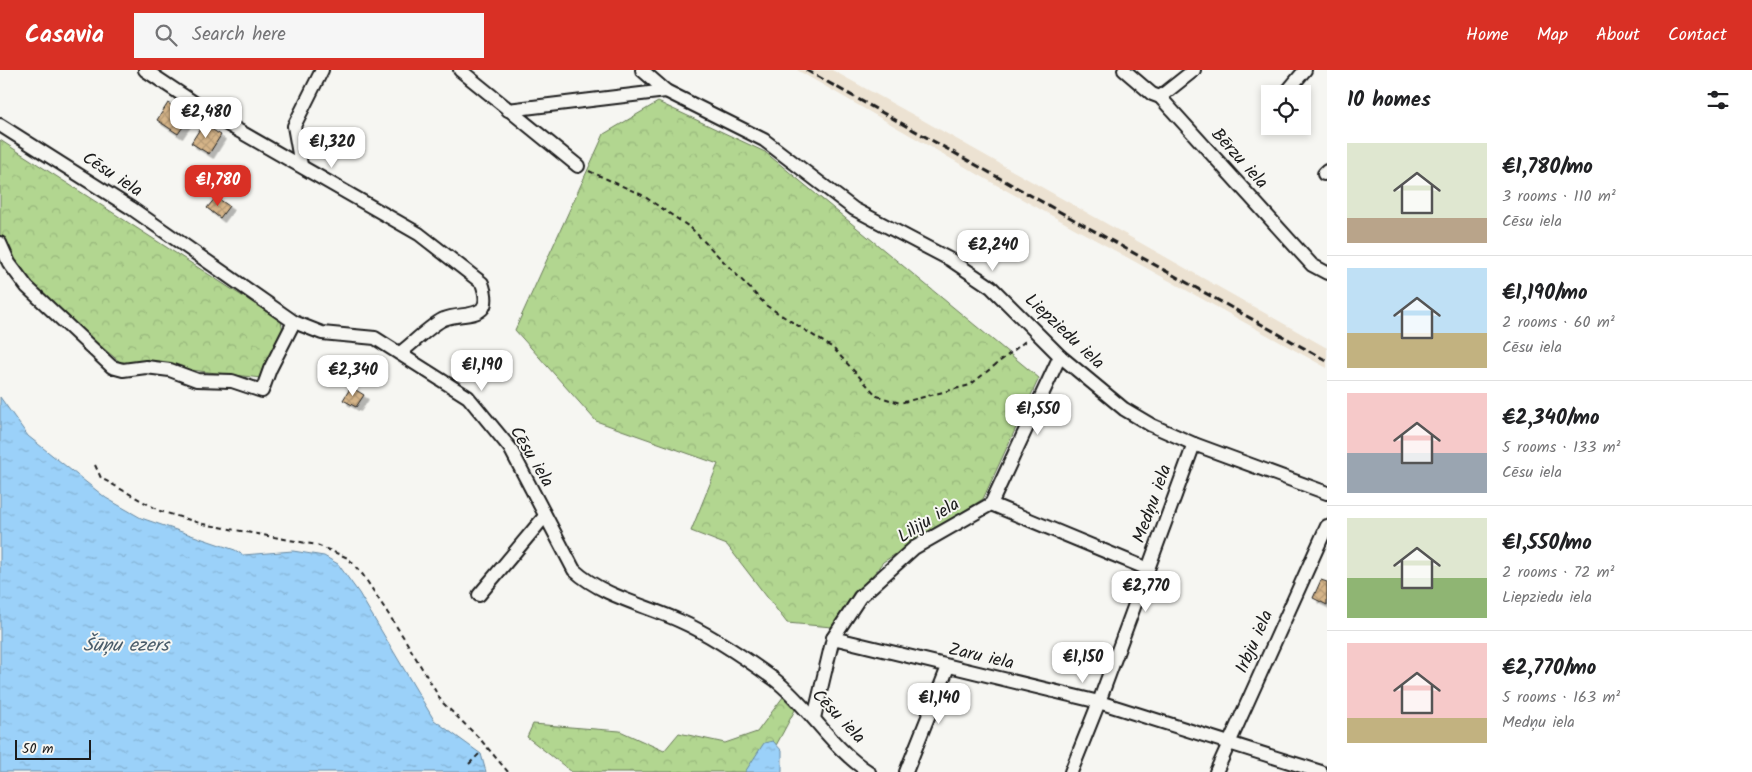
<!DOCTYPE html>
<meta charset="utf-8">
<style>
:root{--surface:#fff;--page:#f6f6f6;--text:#202124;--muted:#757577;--line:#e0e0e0;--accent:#d93025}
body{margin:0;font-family:Kalam,sans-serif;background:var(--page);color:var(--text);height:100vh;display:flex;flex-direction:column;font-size:19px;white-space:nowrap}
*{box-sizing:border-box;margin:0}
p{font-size:16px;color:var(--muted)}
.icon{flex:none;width:28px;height:28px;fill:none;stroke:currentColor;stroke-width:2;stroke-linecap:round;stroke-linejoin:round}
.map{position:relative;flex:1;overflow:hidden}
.details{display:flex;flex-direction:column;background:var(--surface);width:425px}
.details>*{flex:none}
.controls{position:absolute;left:1261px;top:15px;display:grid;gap:10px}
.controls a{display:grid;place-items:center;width:50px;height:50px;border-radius:0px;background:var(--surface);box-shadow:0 2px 8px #0003;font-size:25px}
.scale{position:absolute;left:15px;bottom:12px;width:76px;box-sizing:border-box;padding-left:5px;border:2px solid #1c1c1c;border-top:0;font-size:14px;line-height:18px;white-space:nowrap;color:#1c1c1c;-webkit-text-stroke:4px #f6f6f2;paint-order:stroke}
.price{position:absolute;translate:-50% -42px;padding:0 11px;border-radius:10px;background:#fff;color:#222;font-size:16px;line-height:32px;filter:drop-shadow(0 1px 2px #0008)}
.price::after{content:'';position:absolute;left:50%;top:30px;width:15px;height:11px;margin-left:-8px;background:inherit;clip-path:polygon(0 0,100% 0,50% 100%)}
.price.on{background:var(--accent);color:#fff}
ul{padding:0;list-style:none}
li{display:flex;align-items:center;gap:15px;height:125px;padding:0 20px}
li+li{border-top:1px solid var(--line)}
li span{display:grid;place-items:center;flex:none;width:140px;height:100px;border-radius:0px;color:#555}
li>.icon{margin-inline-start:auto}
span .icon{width:60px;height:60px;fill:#fffc;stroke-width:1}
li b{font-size:21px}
h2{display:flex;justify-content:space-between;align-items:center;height:60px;padding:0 20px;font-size:21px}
header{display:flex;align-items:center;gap:30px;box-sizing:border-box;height:70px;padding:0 25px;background:var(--accent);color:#fff}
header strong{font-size:24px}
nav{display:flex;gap:28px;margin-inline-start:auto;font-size:18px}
.search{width:350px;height:45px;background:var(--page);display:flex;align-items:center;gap:12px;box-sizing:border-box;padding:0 18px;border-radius:0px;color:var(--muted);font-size:19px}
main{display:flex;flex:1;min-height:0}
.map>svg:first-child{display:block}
.built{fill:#ece2d2}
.forest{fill:url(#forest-crowns);stroke:#677956}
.water{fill:url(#water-ripples);stroke:#6889a1}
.building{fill:url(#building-cross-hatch);stroke:#1c1c1c;filter:url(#shadow)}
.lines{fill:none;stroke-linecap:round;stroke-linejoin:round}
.minor-casing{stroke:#1c1c1c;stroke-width:16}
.path{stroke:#1c1c1c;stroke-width:2;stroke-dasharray:5 4;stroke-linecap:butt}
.minor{stroke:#f6f6f2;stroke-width:12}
.rail{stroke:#1c1c1c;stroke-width:3;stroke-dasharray:8 4;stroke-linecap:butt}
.labels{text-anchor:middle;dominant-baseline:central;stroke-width:4;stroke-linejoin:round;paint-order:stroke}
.street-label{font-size:18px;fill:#1c1c1c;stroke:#f6f6f2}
.water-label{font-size:19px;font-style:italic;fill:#485b69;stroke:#f6f6f2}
</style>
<header>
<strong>Casavia</strong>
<div class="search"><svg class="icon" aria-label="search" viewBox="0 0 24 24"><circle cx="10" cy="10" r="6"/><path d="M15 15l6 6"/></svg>Search here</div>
<nav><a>Home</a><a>Map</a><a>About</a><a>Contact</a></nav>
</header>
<main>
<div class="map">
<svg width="1327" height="702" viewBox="0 0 1327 702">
<defs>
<pattern id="forest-crowns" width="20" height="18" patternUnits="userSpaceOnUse" patternTransform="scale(1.25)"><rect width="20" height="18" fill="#b2d690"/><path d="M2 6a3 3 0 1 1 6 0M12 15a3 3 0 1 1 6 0" fill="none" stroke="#98b77c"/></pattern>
<pattern id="water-ripples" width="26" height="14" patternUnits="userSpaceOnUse" patternTransform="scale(1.25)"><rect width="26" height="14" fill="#9bd1f9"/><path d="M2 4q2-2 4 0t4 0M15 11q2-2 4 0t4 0" fill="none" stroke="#85b3d5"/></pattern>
<pattern id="building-cross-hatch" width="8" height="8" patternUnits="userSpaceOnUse" patternTransform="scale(1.25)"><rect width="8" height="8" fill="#d6b589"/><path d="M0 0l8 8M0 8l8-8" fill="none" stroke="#b79b76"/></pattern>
<filter id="shadow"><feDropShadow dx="4.5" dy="4.5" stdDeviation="0" flood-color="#0004"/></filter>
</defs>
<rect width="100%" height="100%" fill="#f6f6f2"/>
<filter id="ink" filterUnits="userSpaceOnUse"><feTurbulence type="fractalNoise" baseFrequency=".02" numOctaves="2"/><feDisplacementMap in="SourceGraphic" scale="10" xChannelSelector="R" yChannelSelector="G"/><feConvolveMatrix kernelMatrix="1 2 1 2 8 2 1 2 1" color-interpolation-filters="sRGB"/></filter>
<g filter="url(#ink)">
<!-- built -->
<path class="built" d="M797,0H832L919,48L1327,278V298L1000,117Z"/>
<!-- forest -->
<g class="forest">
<path d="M658,32L765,82L1039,308L983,429L883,492L832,557L787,553L727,475L691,461L718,394L596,351L515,260L604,64Z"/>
<path d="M0,70L281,251L284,266L261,308L120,292L0,193Z"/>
<path d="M783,627L795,640L765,696L753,702H572L527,667L533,654L620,661L664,681L679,663L725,673L757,662Z"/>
</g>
<!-- water -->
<g class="water">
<path d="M0,327L28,366L106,428L141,448L235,480L243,485L293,481L324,486L338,494L359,523L434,650L481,684L486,702H0Z"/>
<path d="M773,671L782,681V702H745L764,673Z"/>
</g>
<!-- building -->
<g class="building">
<path d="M168,33L189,48L178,64L157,50Z"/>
<path d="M203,54L221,65L209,84L191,73Z"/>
<path d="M216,127L229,136L220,148L207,138Z"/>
<path d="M351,317L364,325L356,337L343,330Z"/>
<path d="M1321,510L1327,512V535L1313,528Z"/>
</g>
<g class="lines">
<defs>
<g id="minor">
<path d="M145,0L220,50L419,164L482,213C496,252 464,241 444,249C433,253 411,275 400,283"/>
<path d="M460,0L578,96"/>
<path d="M642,0L666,21L764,70L854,139L951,190L991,217L1060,286L1124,339L1151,355L1194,374L1327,423"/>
<path d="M1124,0L1152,24L1160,27L1312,195L1327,203"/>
<path d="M1285,24L1305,0"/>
<path d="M1160,27L1194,0"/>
<path d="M508,40L666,21"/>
<path d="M0,55L131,138L294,252L322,263L375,268L468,327L510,378L574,500C602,526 645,535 680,551C712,565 745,588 774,609C809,636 832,679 869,702"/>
<path d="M301,95L294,56L322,0"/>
<path d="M1324,104L1327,101"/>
<path d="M0,173L9,193L27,217L112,297L123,300L146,297L170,300L197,310L232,311L262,321L270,299L294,252"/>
<path d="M991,434L1060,286"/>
<path d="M479,525L545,446"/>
<path d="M833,568L1099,632L1321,702"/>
<path d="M814,648L833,568L860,527L914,478L991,434L1148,499"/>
<path d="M906,702L948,597"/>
<path d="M1071,702L1099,632L1194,374"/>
<path d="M1216,702L1327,456"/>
</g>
</defs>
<!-- minor casing -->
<use href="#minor" class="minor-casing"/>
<!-- path -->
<g class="path">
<path d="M589,101L642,125L691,158L767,236L833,278L877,326L900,333L970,315L1028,269"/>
<path d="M95,395L101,408L160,441L203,454L317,475L348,488L363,505L404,568L442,632L480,669L508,702"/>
<path d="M469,694L480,683"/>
</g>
<!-- minor -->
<use href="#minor" class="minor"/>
<!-- rail -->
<path class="rail" d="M806,0L1327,291"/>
</g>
</g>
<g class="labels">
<!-- street labels -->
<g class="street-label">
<text transform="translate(1239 89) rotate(48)">Bērzu iela</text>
<text transform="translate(112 105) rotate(33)">Cēsu iela</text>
<text transform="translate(1064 262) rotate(43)">Liepziedu iela</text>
<text transform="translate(531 387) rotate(59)">Cēsu iela</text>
<text transform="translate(1153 434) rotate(-70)">Medņu iela</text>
<text transform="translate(929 451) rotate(-32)">Liliju iela</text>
<text transform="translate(1255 572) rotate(-66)">Irbju iela</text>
<text transform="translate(981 587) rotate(13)">Zaru iela</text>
<text transform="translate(838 647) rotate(46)">Cēsu iela</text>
</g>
<!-- water labels -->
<g class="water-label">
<text x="126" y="576">Šūņu ezers</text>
</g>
</g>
</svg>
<div class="controls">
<a><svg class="icon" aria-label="locate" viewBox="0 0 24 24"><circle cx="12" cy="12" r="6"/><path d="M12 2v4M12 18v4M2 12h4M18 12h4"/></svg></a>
</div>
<div class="scale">50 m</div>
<b class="price" style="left:206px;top:69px">€2,480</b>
<b class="price" style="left:332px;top:99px">€1,320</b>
<b class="price on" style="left:218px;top:137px">€1,780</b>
<b class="price" style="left:993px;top:202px">€2,240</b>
<b class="price" style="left:482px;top:322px">€1,190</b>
<b class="price" style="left:353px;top:327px">€2,340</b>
<b class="price" style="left:1038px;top:366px">€1,550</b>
<b class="price" style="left:1146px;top:543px">€2,770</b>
<b class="price" style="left:1083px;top:614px">€1,150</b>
<b class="price" style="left:939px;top:655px">€1,140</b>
</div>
<section class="details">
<h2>10 homes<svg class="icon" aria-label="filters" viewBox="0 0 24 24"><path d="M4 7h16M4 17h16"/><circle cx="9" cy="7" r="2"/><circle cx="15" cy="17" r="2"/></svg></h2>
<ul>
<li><span style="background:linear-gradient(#dfe7d0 75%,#b9a48a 0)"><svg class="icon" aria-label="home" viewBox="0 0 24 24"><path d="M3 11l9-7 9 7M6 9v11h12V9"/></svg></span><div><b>€1,780/mo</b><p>3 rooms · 110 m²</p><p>Cēsu iela</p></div></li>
<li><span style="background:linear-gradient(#bfe0f5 65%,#c2b280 0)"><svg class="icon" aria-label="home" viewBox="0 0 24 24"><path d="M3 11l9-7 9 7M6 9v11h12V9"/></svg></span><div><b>€1,190/mo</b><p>2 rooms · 60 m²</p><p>Cēsu iela</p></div></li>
<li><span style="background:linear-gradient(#f6c9c9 60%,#9aa5b1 0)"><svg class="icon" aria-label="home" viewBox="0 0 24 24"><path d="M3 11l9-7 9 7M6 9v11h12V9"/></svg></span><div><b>€2,340/mo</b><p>5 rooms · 133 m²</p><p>Cēsu iela</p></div></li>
<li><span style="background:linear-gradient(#dfe7d0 60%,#8fb573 0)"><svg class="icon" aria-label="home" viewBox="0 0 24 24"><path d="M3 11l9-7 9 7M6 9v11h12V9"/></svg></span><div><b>€1,550/mo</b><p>2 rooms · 72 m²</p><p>Liepziedu iela</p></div></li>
<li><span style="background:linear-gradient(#f6c9c9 75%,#c2b280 0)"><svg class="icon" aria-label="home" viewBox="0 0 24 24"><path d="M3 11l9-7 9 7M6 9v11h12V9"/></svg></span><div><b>€2,770/mo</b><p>5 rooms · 163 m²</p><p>Medņu iela</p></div></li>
</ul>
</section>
</main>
